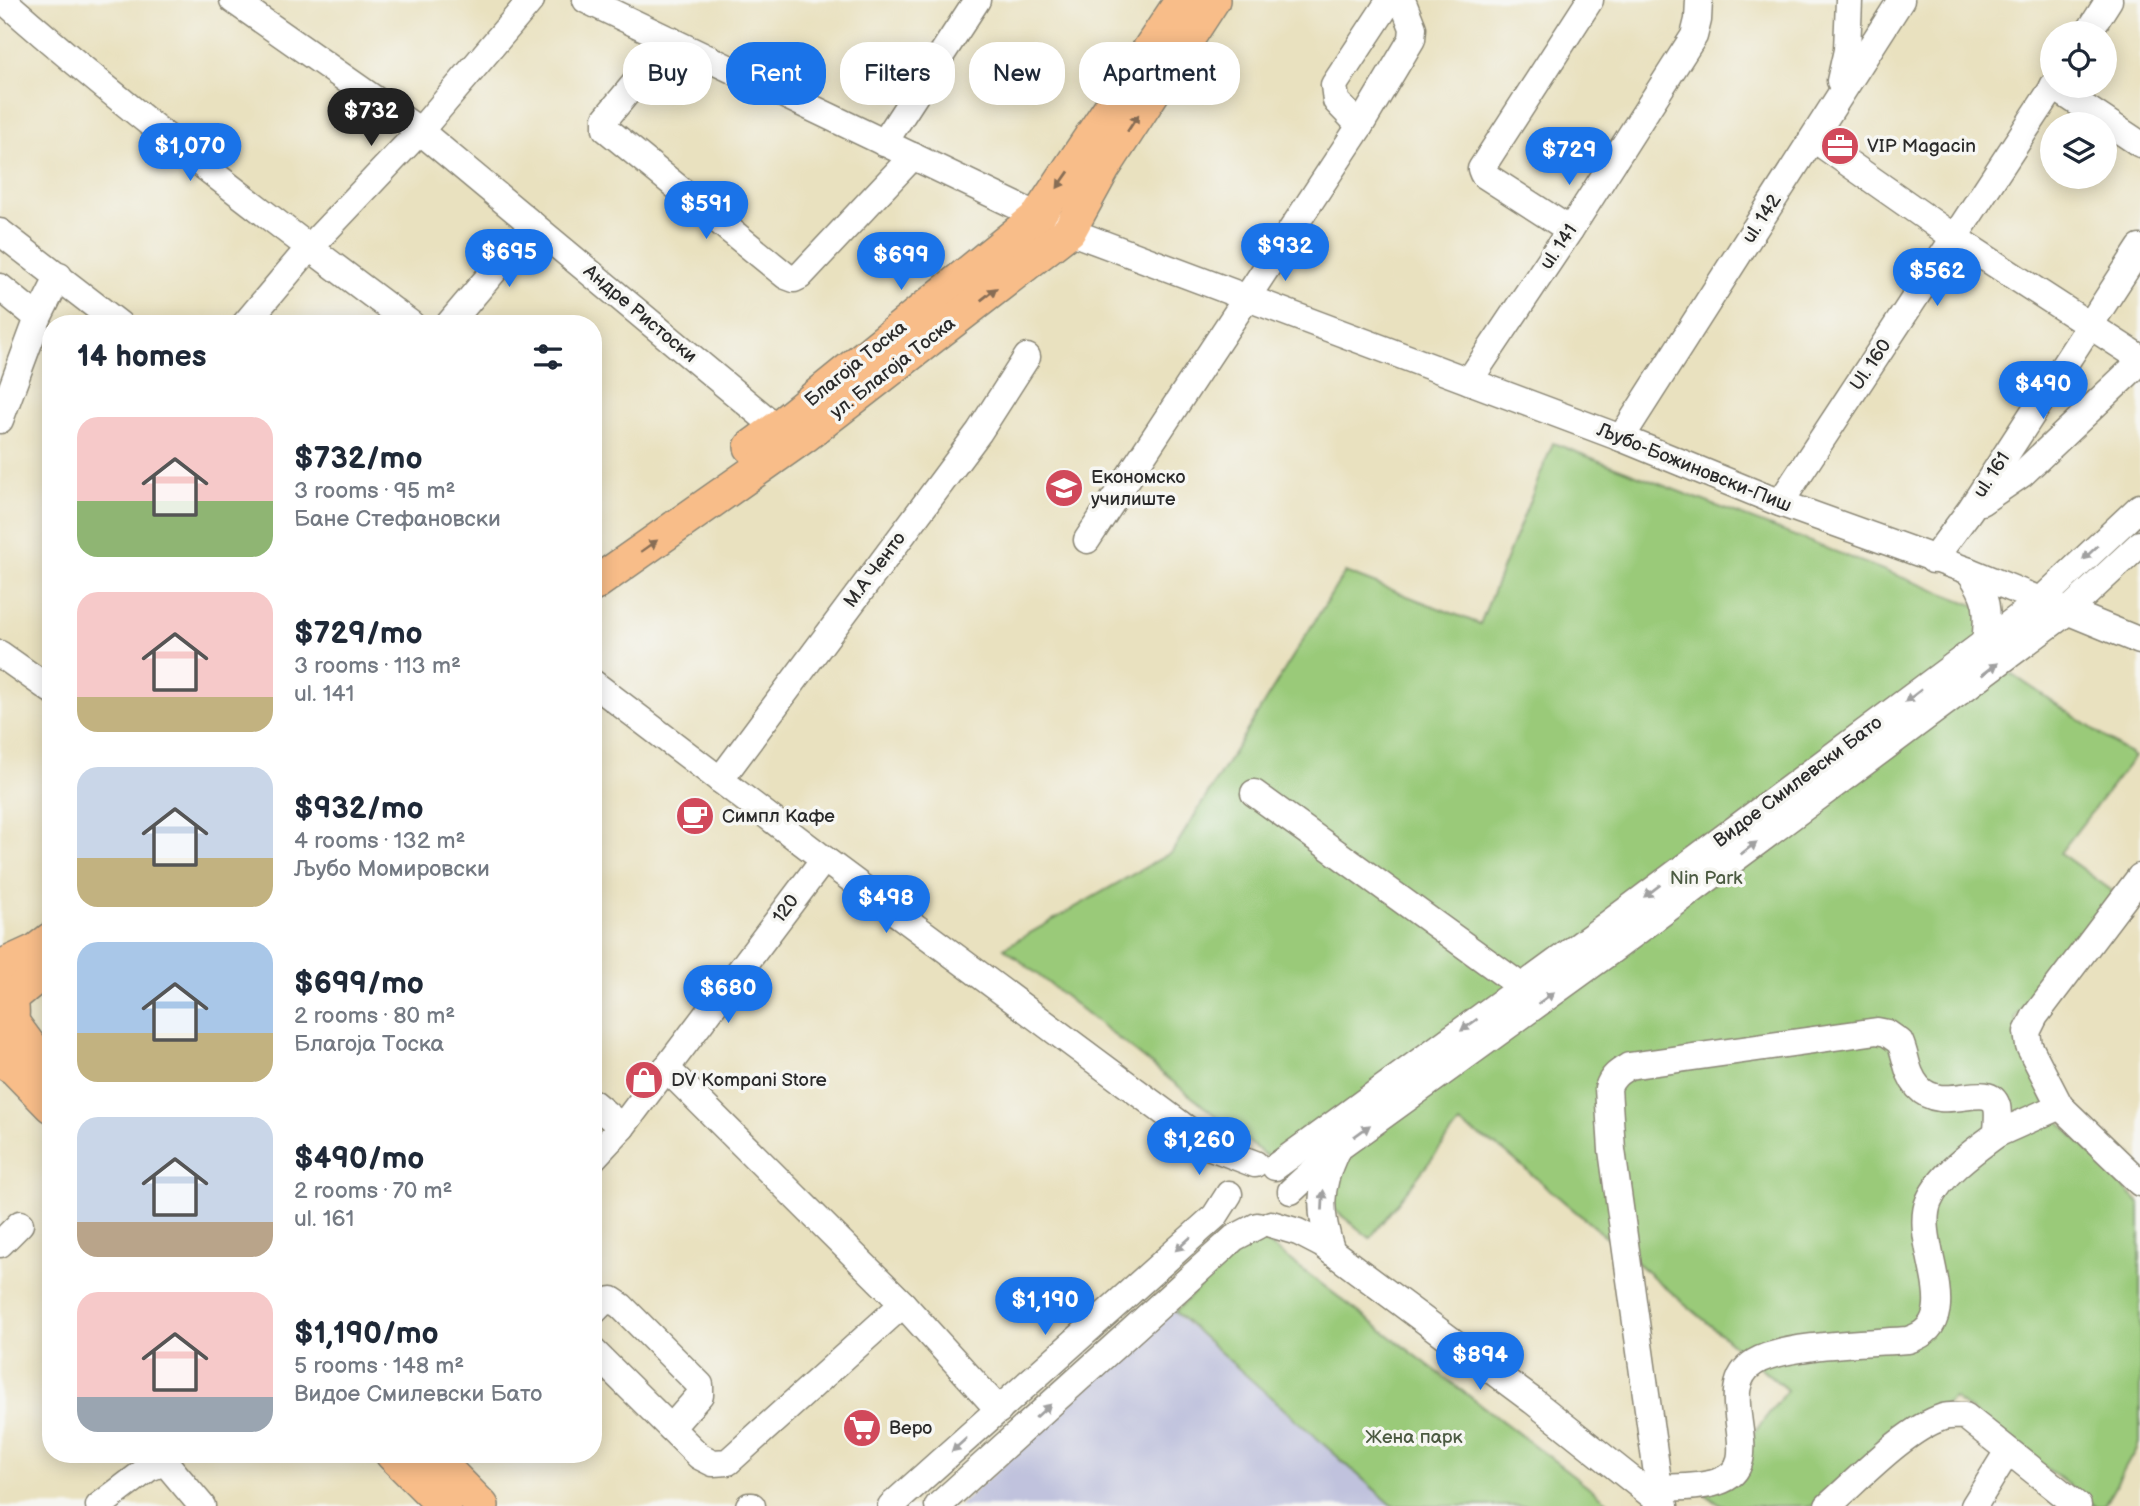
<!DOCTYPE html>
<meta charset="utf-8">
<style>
:root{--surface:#fff;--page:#f6f6f7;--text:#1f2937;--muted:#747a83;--accent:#1a73e8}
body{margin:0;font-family:"Balsamiq Sans",sans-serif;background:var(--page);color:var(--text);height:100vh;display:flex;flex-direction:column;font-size:26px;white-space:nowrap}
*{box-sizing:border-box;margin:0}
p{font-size:23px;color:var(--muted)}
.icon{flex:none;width:38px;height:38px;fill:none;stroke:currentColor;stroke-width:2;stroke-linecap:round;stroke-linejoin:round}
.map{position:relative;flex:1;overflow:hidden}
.panel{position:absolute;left:42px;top:315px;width:560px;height:1148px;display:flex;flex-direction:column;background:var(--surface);border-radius:28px;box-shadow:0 4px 18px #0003}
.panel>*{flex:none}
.guide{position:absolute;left:623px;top:42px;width:665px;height:63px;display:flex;gap:14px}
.controls{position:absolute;left:2040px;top:21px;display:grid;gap:14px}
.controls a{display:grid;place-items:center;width:77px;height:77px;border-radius:50%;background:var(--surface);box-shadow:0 4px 18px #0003;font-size:35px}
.price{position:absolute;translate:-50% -60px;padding:0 16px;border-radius:24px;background:var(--accent);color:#fff;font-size:23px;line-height:46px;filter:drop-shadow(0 2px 4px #0008)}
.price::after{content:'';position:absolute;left:50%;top:42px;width:21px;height:16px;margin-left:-10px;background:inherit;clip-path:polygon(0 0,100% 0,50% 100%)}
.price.active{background:#222;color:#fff}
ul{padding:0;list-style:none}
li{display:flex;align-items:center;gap:21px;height:175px;padding:0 35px}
li span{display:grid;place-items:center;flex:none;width:196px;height:140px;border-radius:21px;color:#555}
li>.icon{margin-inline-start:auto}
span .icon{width:84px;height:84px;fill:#fffc;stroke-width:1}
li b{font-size:30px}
h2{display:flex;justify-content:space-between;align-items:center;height:84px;padding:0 35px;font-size:30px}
.chip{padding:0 24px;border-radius:28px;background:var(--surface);box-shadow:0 4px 18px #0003;font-size:24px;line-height:63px}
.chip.active{background:var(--accent);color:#fff}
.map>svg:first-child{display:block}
.industrial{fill:#c0c2dd}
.green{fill:#9aca79;stroke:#627a52;stroke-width:2}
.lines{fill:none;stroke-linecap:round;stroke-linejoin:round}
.minor-casing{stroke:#8a8675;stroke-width:29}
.major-casing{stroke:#8a8675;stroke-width:36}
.minor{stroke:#fff;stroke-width:26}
.major{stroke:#f8bd89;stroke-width:33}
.oneway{fill:#876d55}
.oneway2{fill:#a0a0a0}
.labels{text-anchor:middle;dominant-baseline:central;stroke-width:7;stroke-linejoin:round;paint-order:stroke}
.poi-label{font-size:19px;fill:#2b2b2b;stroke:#f6f6f2;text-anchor:start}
.street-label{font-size:19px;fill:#2b2b2b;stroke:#f6f6f2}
.park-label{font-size:19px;fill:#4c5b42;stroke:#f6f6f2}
</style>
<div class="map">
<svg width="2140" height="1506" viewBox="0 0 2140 1506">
<rect width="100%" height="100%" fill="#f6f6f2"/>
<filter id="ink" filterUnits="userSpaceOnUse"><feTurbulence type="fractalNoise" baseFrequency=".0143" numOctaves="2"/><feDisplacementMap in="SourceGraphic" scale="14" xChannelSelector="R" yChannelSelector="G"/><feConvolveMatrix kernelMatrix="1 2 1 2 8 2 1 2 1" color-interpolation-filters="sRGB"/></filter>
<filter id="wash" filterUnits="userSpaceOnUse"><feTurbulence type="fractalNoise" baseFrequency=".00686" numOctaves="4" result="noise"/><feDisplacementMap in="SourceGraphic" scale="28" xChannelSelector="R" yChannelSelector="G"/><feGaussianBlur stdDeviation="1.57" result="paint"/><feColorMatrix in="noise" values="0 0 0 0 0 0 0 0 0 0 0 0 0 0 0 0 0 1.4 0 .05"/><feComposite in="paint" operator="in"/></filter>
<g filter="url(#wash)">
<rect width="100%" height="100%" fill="#e9e1bf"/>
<!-- industrial -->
<path class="industrial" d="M1171,1310L1392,1506H959Z"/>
<!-- green -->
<g class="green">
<path d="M1553,443L2018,622L2000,666L2134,757L2060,853L2115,893L2015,1018L2049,1111L2140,1204V1442L2104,1506H2096L1954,1398L1815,1506H1722L1706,1495L1787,1390L1504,1151L1459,1124L1370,1238L1004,948L1172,852L1345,572L1480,624Z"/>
<path d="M1253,1232L1614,1506H1393L1175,1312Z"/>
</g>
</g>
<g filter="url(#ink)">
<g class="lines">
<defs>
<g id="minor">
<path d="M3,0C133,115 272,220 411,324"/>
<path d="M233,0L420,131L777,428"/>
<path d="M586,0L1069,231L1621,438L1780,503L1969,571L2140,641"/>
<path d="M2088,33L2109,0"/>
<path d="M671,40L606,118V129L786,276L794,279L800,276L913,156"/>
<path d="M1840,81L1847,50L1849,0"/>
<path d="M2053,86L2140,144"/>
<path d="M1360,126L1412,39L1413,28L1402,0"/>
<path d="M1814,139L1955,238L2140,358"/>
<path d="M884,143L977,0"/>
<path d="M1570,230L1483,174L1481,169L1590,0"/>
<path d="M0,232L119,324"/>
<path d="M0,287L38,318"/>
<path d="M245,324L309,248L420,131L531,0"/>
<path d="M449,324L533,225"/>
<path d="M1469,381L1570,230L1694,36L1698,20L1699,0"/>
<path d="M0,420L38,318L59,276"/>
<path d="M1621,438L1901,0"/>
<path d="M1981,502L2022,474L2140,362"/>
<path d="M1780,503L2054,86"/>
<path d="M1087,540L1360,126L1336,101L1334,85L1390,0"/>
<path d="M1933,560L1970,510L2140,248"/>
<path d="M1969,571C1988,597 1989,611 1985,642"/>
<path d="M0,654L51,690"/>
<path d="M593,683L824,859L1211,1147L1255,1164"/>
<path d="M720,780L979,432L1027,357"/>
<path d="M1254,793L1522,987"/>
<path d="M2140,877L2035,1016L2027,1032L2029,1046L2060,1106L2140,1183"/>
<path d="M666,1068L903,1304L999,1410"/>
<path d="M593,1103L622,1127"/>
<path d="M593,1158L622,1127L824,859"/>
<path d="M1275,1167L1600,930L2040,601L2140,507"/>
<path d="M1291,1191L1337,1149L1611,951L2067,612L2140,544"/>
<path d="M1271,1224L1298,1232L1323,1245L1533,1401L1665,1506"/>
<path d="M0,1244L20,1224"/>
<path d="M1332,1252C1319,1214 1318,1190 1335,1153"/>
<path d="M593,1312L602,1303L612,1300L621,1306L700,1385V1395L671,1428"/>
<path d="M593,1351L699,1456L713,1463L728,1462L903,1304"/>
<path d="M1659,1488C1678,1487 1699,1488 1717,1482C1773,1465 1708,1390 1755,1362C1784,1344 1871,1343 1908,1340C1970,1322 1911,1243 1929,1201C1940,1175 1975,1150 1997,1134"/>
<path d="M1655,1497L1659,1488L1612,1150L1608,1088C1612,1076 1619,1072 1629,1066L1877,1031L1887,1033L1900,1042C1907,1058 1906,1073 1918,1087C1943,1115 1988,1079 1997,1106C1999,1114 1997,1125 1997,1134L2060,1106"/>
<path d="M99,1506L149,1468L165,1462L202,1506"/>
<path d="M749,1506H752"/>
<path d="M891,1506L1215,1216L1229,1194"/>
<path d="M938,1506L1211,1259L1234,1238L1257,1226"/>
<path d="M1828,1506C1859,1479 1904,1430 1943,1417C1950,1415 1958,1416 1965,1416L2078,1506"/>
<path d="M1974,1506L2008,1451"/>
</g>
<g id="major">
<path d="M751,447L777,428L1038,216L1182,0"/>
<path d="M593,585L806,435L1069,231L1103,169L1213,0"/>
<path d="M0,967L37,950L51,939"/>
<path d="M0,981C16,1000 17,1025 0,1044"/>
<path d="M11,998L51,965"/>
<path d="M12,1022L31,1048L51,1068"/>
<path d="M0,1060L14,1068L51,1106"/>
<path d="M392,1454L444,1506"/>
<path d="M431,1454L482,1506"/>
</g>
</defs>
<!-- minor casing -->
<use href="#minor" class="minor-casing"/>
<!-- major casing -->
<use href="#major" class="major-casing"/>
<!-- minor -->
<use href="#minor" class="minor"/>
<!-- major -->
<use href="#major" class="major"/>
</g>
<!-- one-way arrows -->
<defs><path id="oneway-solid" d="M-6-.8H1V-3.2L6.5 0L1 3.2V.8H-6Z" transform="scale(1.75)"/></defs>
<g class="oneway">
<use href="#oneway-solid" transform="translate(1133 123) rotate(-57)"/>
<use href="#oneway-solid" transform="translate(1063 180) rotate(125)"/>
<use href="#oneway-solid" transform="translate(989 294) rotate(-38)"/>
<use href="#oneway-solid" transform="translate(649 546) rotate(-35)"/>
</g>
<g class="oneway2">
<use href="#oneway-solid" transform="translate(2090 553) rotate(137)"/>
<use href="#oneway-solid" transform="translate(1990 669) rotate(-37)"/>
<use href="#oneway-solid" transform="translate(1913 696) rotate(143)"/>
<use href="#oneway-solid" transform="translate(1749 848) rotate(-37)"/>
<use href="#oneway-solid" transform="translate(1652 891) rotate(143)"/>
<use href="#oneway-solid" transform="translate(1546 998) rotate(-36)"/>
<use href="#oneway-solid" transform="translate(1469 1025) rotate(144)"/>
<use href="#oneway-solid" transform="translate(1362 1131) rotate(-36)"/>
<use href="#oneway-solid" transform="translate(1323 1200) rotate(-87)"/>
<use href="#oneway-solid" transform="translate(1183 1244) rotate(138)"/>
<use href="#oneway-solid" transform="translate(1043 1411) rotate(-42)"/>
<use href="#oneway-solid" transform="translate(959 1445) rotate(138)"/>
</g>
</g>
<!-- icons -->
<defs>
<symbol id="office-disc" viewBox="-11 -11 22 22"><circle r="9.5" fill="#d1495b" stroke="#f6f6f2"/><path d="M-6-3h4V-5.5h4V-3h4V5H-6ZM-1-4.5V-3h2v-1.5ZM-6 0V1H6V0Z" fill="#fff"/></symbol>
<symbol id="university-disc" viewBox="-11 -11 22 22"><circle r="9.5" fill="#d1495b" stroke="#f6f6f2"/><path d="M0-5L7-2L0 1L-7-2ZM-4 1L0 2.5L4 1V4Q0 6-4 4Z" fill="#fff"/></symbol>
<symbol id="cafe-disc" viewBox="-11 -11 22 22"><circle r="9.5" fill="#d1495b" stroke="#f6f6f2"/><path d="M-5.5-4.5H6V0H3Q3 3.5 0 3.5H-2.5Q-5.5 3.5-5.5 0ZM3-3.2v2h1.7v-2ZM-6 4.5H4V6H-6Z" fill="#fff"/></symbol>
<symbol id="shop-disc" viewBox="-11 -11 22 22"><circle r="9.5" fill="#d1495b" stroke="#f6f6f2"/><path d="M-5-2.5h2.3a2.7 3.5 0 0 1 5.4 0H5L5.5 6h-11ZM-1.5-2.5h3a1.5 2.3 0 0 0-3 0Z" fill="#fff"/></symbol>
<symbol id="supermarket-disc" viewBox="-11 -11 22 22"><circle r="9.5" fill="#d1495b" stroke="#f6f6f2"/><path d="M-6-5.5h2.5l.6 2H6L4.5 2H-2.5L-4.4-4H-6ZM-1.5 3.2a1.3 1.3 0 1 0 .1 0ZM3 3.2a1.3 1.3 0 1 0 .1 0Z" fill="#fff"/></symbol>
</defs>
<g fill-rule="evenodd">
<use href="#office-disc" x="1818" y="124" width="44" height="44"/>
<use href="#university-disc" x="1042" y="466" width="44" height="44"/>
<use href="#cafe-disc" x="673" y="794" width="44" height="44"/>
<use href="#shop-disc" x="622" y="1058" width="44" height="44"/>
<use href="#supermarket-disc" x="840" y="1406" width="44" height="44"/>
</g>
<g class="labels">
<!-- poi labels -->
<g class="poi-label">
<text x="1867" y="146">VIP Magacin</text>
<text x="1091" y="477">Економско<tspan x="1091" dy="22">училиште</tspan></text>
<text x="722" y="816">Симпл Кафе</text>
<text x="671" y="1080">DV Kompani Store</text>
<text x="889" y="1428">Веро</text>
</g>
<!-- street labels -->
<g class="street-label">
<text transform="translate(1762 219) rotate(-57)">ul. 142</text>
<text transform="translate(1559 247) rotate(-56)">ul. 141</text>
<text transform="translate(640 314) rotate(40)">Андре Ристоски</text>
<text transform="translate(856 364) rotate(-39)">Благоја Тоска</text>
<text transform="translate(1871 365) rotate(-56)">Ul. 160</text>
<text transform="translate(893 368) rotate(-38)">ул. Благоја Тоска</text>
<text transform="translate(1694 468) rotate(22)">Љубо-Божиновски-Пиш</text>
<text transform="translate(1992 475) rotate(-57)">ul. 161</text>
<text transform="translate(875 570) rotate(-53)">М.А Ченто</text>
<text transform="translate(1798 782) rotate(-37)">Видое Смилевски Бато</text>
<text transform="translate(786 909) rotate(-53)">120</text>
</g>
<!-- park labels -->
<g class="park-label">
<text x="1706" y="878">Nin Park</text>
<text x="1414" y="1437">Жена парк</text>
</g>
</g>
</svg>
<div class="controls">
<a><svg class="icon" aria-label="locate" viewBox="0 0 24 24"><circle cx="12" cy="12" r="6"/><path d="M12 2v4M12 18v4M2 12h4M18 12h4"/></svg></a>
<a><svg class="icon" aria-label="layers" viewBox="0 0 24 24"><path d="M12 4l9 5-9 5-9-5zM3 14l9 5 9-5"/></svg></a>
</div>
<b class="price active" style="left:371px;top:148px">$732</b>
<b class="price" style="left:190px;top:183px">$1,070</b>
<b class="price" style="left:1569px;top:187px">$729</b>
<b class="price" style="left:706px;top:241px">$591</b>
<b class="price" style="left:1285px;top:283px">$932</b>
<b class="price" style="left:509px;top:289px">$695</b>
<b class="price" style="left:901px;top:292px">$699</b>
<b class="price" style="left:1937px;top:308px">$562</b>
<b class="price" style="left:2043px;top:421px">$490</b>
<b class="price" style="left:886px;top:935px">$498</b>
<b class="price" style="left:728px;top:1025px">$680</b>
<b class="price" style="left:1199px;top:1177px">$1,260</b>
<b class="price" style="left:1045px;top:1337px">$1,190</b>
<b class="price" style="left:1480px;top:1392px">$894</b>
<div class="guide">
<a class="chip">Buy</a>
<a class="chip active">Rent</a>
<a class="chip">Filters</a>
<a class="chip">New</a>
<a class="chip">Apartment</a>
</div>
<section class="panel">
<h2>14 homes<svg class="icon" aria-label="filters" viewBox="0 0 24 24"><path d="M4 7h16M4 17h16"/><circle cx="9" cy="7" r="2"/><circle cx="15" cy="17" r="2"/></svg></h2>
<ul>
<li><span style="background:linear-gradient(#f6c9c9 60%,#8fb573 0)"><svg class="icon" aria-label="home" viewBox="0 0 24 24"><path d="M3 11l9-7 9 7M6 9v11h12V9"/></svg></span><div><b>$732/mo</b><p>3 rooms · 95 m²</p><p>Бане Стефановски</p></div></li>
<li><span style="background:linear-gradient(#f6c9c9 75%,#c2b280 0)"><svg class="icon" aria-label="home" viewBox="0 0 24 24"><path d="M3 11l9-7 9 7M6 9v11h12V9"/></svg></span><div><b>$729/mo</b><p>3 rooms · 113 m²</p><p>ul. 141</p></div></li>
<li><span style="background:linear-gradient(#c9d6e8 65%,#c2b280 0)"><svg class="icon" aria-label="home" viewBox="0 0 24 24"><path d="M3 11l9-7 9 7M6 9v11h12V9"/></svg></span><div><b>$932/mo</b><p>4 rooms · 132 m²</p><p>Љубо Момировски</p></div></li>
<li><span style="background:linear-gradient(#a9c7e8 65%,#c2b280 0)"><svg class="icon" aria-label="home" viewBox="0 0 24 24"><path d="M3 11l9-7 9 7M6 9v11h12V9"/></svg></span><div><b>$699/mo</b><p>2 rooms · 80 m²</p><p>Благоја Тоска</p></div></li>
<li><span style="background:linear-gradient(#c9d6e8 75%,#b9a48a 0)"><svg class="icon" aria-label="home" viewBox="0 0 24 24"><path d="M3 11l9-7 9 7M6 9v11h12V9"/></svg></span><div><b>$490/mo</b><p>2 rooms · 70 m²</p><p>ul. 161</p></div></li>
<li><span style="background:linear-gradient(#f6c9c9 75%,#9aa5b1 0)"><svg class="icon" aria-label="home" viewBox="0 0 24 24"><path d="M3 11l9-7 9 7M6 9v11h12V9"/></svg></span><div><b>$1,190/mo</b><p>5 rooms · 148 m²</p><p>Видое Смилевски Бато</p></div></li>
</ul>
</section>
</div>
